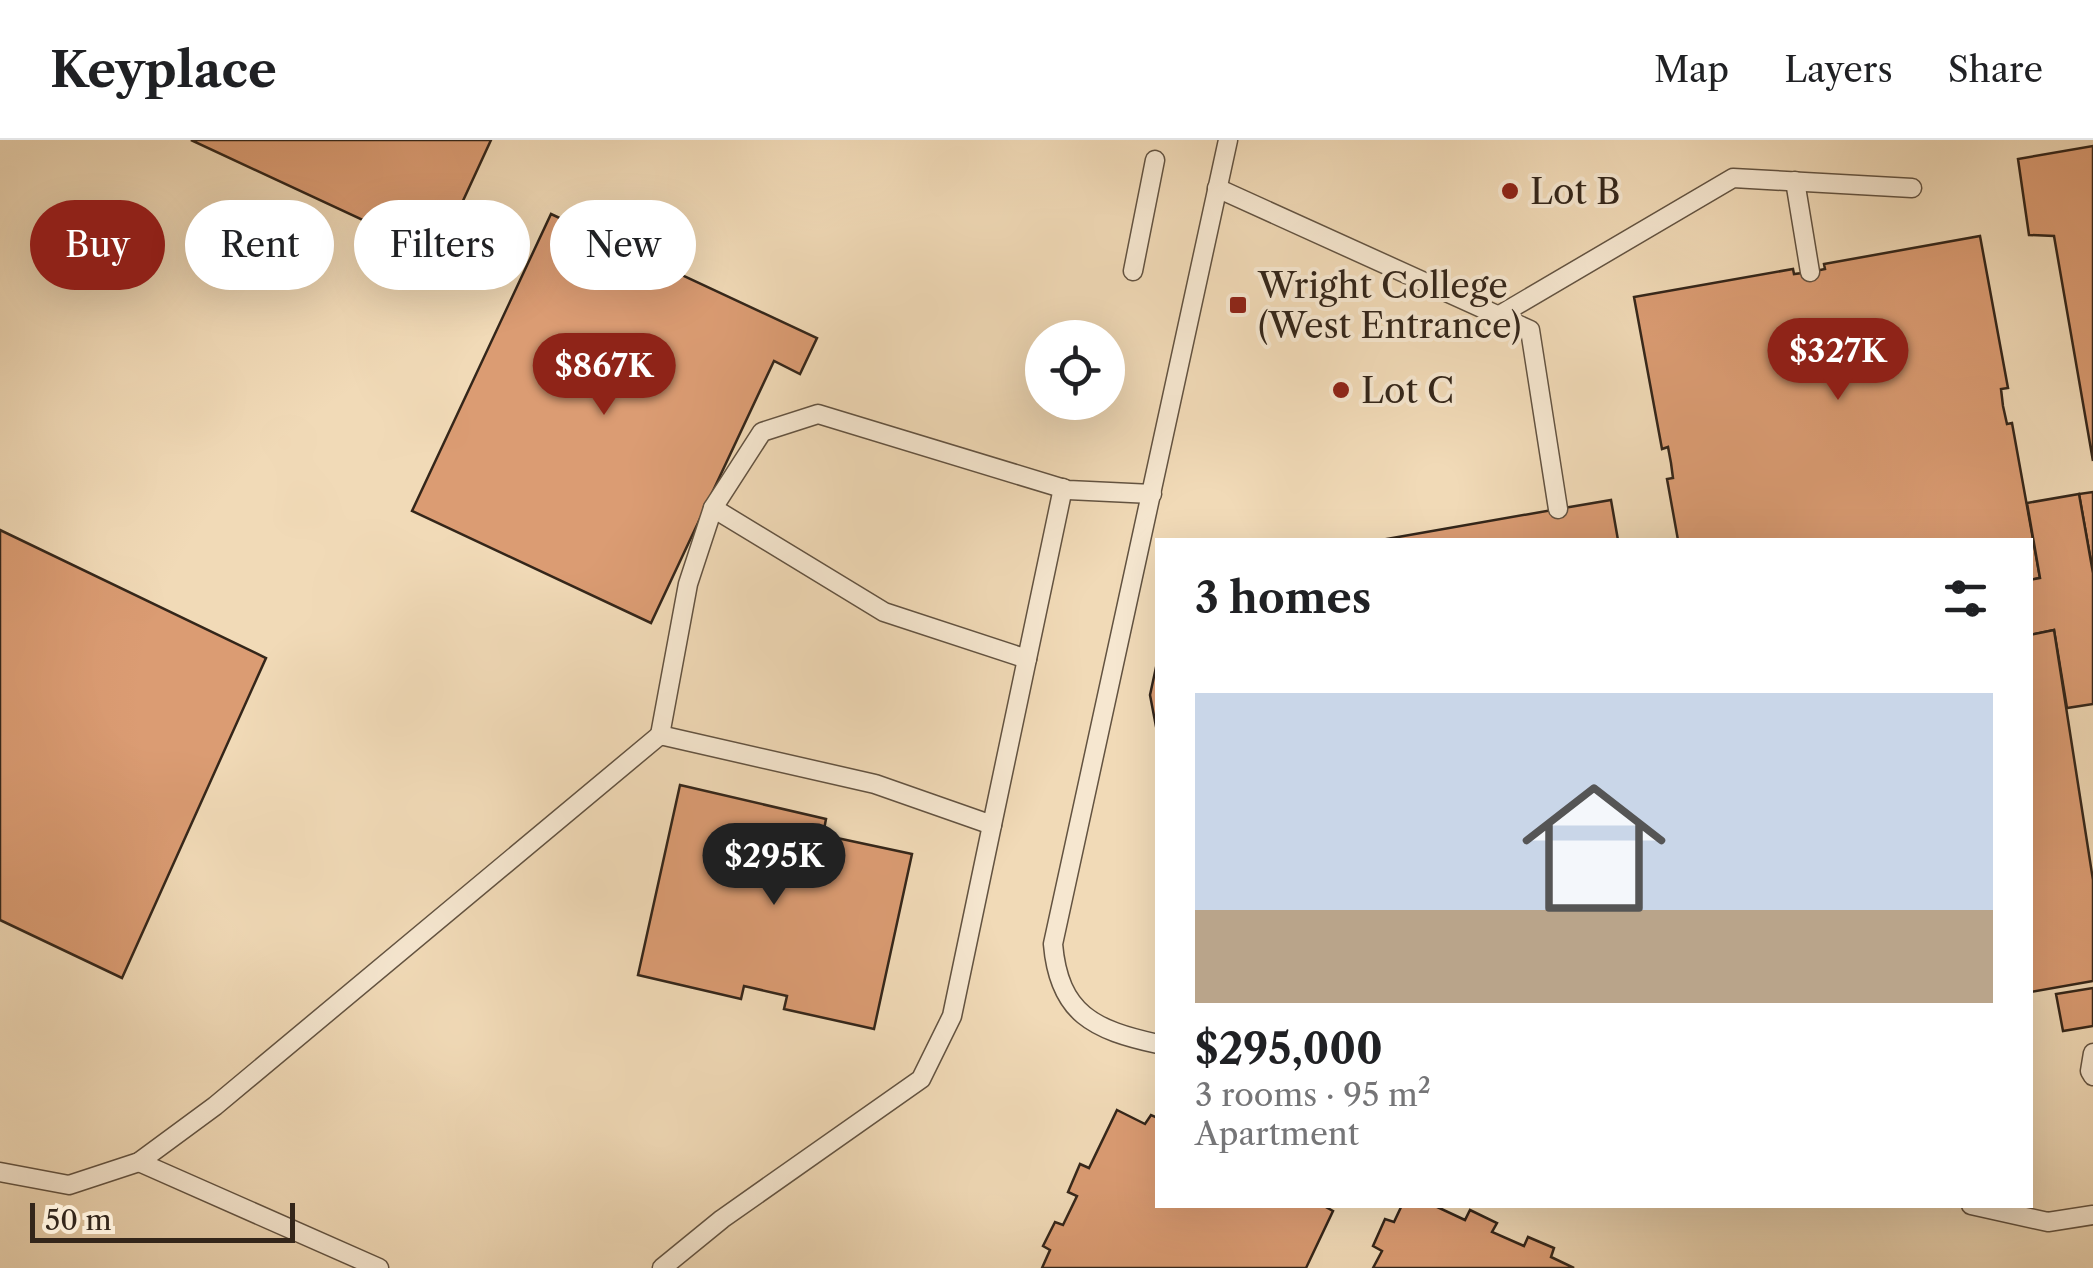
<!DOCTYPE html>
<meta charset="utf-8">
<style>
:root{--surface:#fff;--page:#f6f6f6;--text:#202124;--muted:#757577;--line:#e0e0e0;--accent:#8f2418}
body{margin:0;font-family:"Libre Caslon Text",serif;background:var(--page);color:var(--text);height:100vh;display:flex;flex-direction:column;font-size:38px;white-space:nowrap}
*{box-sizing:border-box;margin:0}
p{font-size:32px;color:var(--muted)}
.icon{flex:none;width:55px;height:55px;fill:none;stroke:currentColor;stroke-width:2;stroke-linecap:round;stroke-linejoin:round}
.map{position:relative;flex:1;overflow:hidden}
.side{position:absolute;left:1155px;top:398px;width:878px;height:670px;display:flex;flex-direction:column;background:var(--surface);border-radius:0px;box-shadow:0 10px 40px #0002}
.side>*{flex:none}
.hud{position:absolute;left:30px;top:60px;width:950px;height:90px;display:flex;gap:20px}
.tools{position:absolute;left:1025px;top:180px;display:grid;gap:20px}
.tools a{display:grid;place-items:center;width:100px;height:100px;border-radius:50%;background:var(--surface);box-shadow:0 10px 40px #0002;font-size:50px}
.scale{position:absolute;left:30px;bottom:25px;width:265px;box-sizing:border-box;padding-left:10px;border:5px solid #34261a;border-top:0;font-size:28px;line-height:35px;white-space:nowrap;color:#34261a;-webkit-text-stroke:8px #f6e7d0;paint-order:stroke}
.price{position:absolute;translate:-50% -85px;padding:0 22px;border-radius:35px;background:var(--accent);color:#fff;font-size:32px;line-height:65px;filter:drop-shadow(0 2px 5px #0008)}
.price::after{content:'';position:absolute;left:50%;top:60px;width:30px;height:22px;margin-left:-15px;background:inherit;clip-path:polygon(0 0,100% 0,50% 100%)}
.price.current{background:#222;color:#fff}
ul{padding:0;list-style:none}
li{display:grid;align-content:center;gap:20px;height:530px;padding:0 40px}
li span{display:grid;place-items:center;height:310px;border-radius:0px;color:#555}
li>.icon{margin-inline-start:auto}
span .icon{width:180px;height:180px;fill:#fffc;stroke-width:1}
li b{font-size:42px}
h2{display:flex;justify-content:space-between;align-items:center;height:120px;padding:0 40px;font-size:42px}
.pill{padding:0 35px;border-radius:45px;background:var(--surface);box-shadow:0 10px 40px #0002;font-size:35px;line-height:90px}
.pill.current{background:var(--accent);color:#fff}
header{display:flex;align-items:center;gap:60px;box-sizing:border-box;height:140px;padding:0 50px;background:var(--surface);border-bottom:2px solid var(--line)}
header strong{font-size:48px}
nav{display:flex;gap:55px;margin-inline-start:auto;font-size:35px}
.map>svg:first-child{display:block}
.building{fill:#db9c73;stroke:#34261a;stroke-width:2.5}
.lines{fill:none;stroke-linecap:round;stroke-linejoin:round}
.lane-casing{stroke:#635341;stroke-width:21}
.lane{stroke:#f6e7d0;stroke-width:18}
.poi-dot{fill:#8f2418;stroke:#f6e7d0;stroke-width:4}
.labels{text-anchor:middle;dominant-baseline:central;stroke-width:8;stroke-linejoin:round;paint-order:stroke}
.poi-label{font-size:35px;fill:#34261a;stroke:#f6e7d0;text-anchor:start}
</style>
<header>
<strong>Keyplace</strong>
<nav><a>Map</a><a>Layers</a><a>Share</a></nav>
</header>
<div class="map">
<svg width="2093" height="1128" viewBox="0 0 2093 1128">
<rect width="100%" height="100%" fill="#f1dab7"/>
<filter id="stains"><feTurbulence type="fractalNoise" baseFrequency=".002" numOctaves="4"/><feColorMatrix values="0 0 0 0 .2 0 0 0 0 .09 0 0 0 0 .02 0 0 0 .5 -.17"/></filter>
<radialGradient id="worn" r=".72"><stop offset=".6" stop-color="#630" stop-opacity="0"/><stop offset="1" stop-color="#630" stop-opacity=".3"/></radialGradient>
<!-- building -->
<g class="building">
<path d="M191,0H491L438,115Z"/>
<path d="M2093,6V321L2054,96L2029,95L2018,19Z"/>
<path d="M551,74L817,198L800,234L774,221L651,483L412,371Z"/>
<path d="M1980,96L2008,248L2001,249L2003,266L2007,284L2012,283L2040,438L2030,440V400H1678L1667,339L1673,338L1671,323L1668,307L1662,309L1634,157L1793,129L1794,134L1810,132L1825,129L1824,124Z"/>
<path d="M2093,352V433L2079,354Z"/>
<path d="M2079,354L2093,433V564L2067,568L2054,490L2030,495V440L2040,438L2027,363Z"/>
<path d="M1611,360L1618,400H1381L1558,369Z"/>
<path d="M0,390L266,518L122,838L0,780Z"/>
<path d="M2054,490L2093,740V841L2030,852V495Z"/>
<path d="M1158,518V597L1150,555Z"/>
<path d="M680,645L826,679L823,695L912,714L874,889L784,869L787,856L744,846L741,859L638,835Z"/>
<path d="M2093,848V886L2063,891L2056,854Z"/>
<path d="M1117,970L1145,984L1151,975L1158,978V1065H1322L1333,1071L1306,1128H1042L1050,1110L1043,1106L1055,1082L1063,1085L1077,1056L1068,1052L1080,1024L1089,1028Z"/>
<path d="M1402,1065H1433L1465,1080L1470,1070L1497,1083L1492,1092L1524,1106L1528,1097L1554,1108L1551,1117L1574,1128H1373L1382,1111L1373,1106L1385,1079L1394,1082Z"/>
</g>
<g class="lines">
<defs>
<g id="lane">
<path d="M1795,41L1810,132"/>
<path d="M1217,48L1530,190L1558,369"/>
<path d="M1133,131L1155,20"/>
<path d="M1498,176L1733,38L1912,48"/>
<path d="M713,368L884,472L1027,519"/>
<path d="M660,595L688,444L713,368L762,292L818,274L1068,350L1152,354"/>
<path d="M1158,904C1094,890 1059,874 1053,804L1228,0"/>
<path d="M2093,913L2090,931L2093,936"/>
<path d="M139,1022L379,1128"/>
<path d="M0,1032L69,1045L139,1022L215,966L660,595L875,644L992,685L1063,348"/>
<path d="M1971,1065L2048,1082L2093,1075"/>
<path d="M662,1128L722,1079L921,939L952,876L992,685"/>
</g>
</defs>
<!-- lane casing -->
<use href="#lane" class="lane-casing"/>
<!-- lane -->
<use href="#lane" class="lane"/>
</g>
<!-- markers -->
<g class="poi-dot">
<circle cx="1510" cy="51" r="10"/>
<rect x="1228" y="155" width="20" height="20" rx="5"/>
<circle cx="1341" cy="250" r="10"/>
</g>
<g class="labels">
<!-- poi labels -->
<g class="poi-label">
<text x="1530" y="51">Lot B</text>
<text x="1258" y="145">Wright College<tspan x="1258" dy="40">(West Entrance)</tspan></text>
<text x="1361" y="250">Lot C</text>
</g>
</g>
<rect width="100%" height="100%" filter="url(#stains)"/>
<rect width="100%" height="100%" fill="url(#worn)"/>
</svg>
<div class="tools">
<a><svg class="icon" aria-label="locate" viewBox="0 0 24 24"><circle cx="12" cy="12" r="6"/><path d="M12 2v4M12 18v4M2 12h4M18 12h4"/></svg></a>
</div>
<div class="scale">50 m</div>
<b class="price" style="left:1838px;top:263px">$327K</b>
<b class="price" style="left:604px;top:278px">$867K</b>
<b class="price current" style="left:774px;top:768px">$295K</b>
<div class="hud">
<a class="pill current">Buy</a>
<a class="pill">Rent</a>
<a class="pill">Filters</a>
<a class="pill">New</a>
</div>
<section class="side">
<h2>3 homes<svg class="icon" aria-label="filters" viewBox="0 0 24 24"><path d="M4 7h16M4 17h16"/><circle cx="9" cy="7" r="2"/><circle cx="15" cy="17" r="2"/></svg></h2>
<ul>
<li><span style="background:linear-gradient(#c9d6e8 70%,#b9a48a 0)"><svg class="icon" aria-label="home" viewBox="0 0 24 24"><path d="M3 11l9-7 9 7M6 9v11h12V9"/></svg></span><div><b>$295,000</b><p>3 rooms · 95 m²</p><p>Apartment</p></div></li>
</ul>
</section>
</div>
